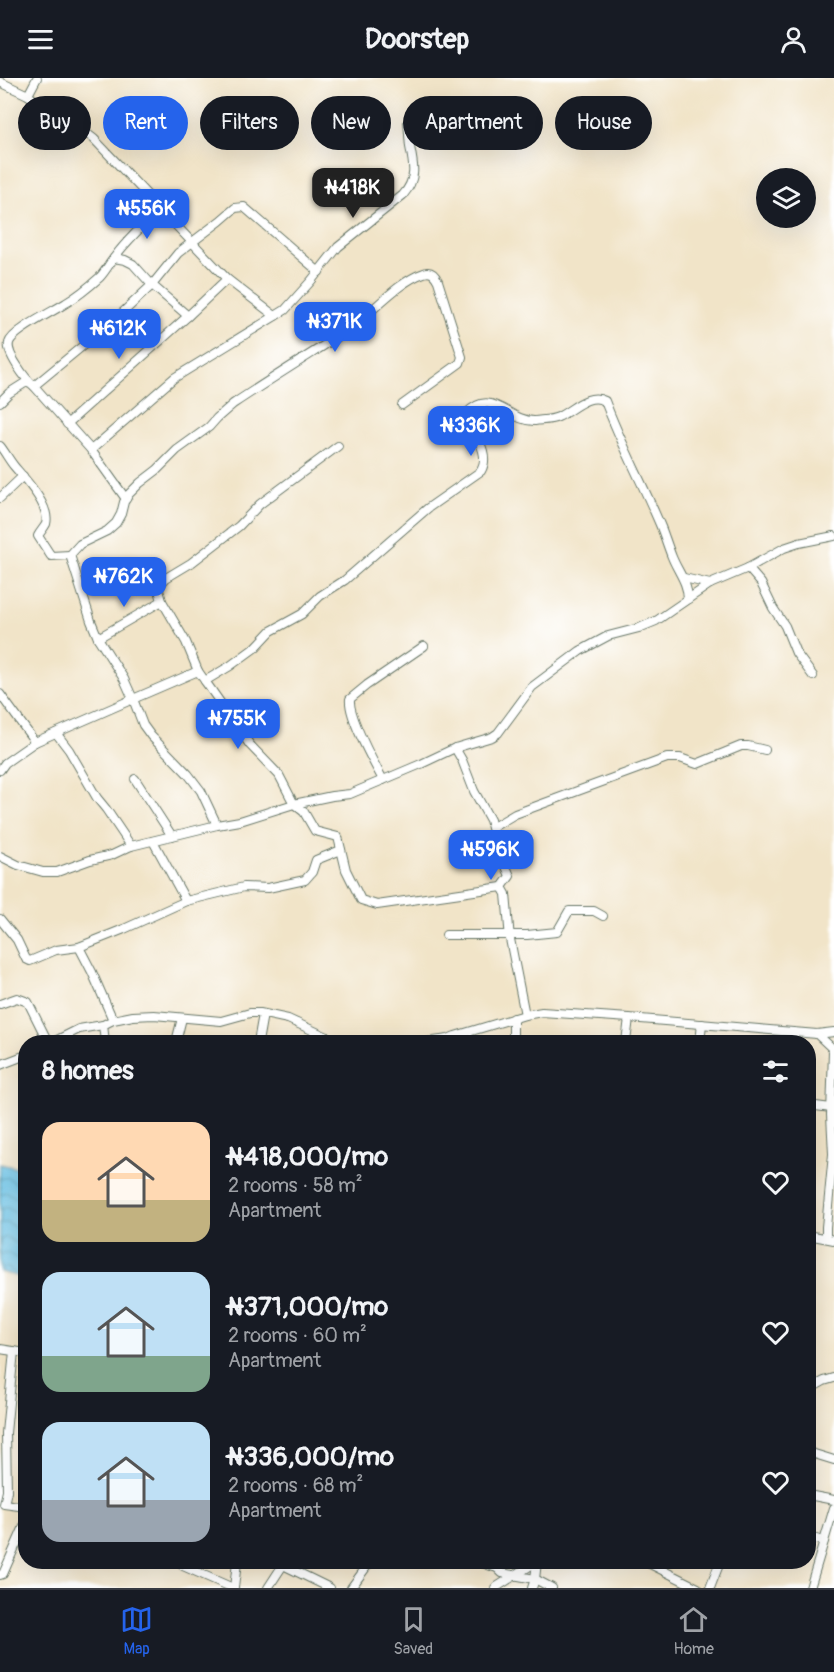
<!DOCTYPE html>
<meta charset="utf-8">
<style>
:root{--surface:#171b24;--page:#242831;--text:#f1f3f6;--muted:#9ea1a6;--line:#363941;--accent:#2563eb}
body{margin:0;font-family:Pangolin,sans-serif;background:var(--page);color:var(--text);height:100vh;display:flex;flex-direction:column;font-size:22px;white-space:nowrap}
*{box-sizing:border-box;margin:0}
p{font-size:20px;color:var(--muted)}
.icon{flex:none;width:33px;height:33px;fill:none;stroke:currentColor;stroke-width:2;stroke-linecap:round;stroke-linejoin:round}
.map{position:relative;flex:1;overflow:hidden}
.side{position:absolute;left:18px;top:957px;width:798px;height:534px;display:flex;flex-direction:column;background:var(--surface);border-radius:24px;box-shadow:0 6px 24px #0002}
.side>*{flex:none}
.banner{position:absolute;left:18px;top:18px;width:798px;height:54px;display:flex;gap:12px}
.fabs{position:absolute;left:756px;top:90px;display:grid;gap:12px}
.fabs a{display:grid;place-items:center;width:60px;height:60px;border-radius:50%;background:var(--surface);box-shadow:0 6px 24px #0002;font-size:30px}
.price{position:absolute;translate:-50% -51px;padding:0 14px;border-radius:12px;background:var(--accent);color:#fff;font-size:20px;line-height:39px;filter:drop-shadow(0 2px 3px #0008)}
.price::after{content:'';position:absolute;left:50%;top:36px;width:18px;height:14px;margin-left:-9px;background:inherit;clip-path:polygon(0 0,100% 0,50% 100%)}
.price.active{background:#222;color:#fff}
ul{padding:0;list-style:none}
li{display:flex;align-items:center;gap:18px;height:150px;padding:0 24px}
li span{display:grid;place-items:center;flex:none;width:168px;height:120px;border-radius:18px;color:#555}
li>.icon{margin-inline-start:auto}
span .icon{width:72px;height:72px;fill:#fffc;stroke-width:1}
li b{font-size:26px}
h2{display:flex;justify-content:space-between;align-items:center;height:72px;padding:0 24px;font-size:26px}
.tag{padding:0 21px;border-radius:27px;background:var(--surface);box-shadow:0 6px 24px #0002;font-size:21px;line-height:54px}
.tag.active{background:var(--accent);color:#fff}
header{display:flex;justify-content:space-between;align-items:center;height:78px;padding:0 24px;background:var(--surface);font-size:27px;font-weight:700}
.tab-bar{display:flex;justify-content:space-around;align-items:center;height:84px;border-top:2px solid var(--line);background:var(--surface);font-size:16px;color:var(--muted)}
.tab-bar a{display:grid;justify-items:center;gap:3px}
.tab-bar .active{color:var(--accent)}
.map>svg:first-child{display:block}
.water{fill:url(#water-waves);stroke:#44808e;stroke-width:1.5}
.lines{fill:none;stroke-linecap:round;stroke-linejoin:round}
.street-casing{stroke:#687768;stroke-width:10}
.street{stroke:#fff;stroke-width:8}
</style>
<header><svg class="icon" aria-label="menu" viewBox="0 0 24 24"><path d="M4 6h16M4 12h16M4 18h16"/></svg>Doorstep<svg class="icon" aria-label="person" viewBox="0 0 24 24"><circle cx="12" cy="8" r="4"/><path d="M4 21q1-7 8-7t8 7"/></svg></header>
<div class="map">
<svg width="834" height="1510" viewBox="0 0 834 1510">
<defs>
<pattern id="water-waves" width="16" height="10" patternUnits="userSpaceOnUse" patternTransform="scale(1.5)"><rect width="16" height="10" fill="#69c3e7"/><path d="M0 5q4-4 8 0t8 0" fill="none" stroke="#56a0bc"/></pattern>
</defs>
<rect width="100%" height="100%" fill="#fff"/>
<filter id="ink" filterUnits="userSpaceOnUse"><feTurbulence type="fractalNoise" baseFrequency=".0167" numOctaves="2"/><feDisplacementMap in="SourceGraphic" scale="12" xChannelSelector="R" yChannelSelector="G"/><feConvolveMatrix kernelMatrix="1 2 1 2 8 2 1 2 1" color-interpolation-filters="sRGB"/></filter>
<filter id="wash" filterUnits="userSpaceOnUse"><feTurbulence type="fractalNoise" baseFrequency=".008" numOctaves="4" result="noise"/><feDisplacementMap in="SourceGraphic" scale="24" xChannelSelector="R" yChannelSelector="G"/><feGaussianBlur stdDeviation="1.35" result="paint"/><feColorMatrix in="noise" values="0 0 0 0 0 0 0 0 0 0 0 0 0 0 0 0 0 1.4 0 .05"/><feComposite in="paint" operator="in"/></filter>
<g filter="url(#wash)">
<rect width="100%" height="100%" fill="#f1e4c8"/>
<!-- water -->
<path class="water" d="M0,1086L25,1092V1200L0,1194Z"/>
</g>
<g filter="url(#ink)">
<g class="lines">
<defs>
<g id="street">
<path d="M0,4L28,17L43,29L73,45L94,61L227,201L275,238"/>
<path d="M28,17L37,0"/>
<path d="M114,180C127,161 145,148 158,129"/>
<path d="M34,308L119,238L152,207L178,175L220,143L235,130L244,129L319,194"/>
<path d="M0,324L9,315L28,303"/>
<path d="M67,346L188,238"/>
<path d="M0,368C5,374 9,382 14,388C24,400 51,428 46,446C44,450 40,454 38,458L51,478L70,477"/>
<path d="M91,372L174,300L285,232L311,203L338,169L403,117C417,101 414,88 410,69C409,61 409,52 408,44"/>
<path d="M0,420L23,398"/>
<path d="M126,421L91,372L34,308C26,302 6,275 9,265C12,253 54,233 66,225C78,218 90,208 100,199C105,194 109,186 114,180L125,182L133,186L152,207L188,238L227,201"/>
<path d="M748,490L761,505L773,530L785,548L796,575L813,598"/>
<path d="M684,500L710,506"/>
<path d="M98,560L162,523"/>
<path d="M198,593L186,564L162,523L159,512L160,507L166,500L191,485L239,448L260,426L338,368"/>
<path d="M205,603L250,667L279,697L294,726L304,734L315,753L338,759L346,792L361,822L377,827L502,809"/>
<path d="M0,616L35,664"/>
<path d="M56,655L69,672L97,720L106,731L131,768"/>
<path d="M455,670L462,682L474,713L490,742L495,762L510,798L502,809L506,816L510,861L525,937"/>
<path d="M0,692L5,685L35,664L133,621L124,601L98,560L91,543L70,477L80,466L107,453L116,445L121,436L124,424L129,416L140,405L157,392L177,372L209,349L217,340L233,326C269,302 306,279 342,256C368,240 396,204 424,195C431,192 435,197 438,203L462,279L460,285L402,327"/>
<path d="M135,701L172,758"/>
<path d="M383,702C374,685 348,639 350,621L367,607L424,568"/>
<path d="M217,747L201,713L188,696L151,658L143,647L133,621L198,593L205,603L230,588L256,569L271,553L302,536L320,518L345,502L428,430L481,393C492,374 471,353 466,336C492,308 508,344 535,343C542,342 552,342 558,339C573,332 588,314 605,323C621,366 643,406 661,449C665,459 668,469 672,479C678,494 688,505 688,521"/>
<path d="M493,749L515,736L667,680H680L697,686L741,668H748L765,672"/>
<path d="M153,763L186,823L244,809L268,810L305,802L312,794L316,782L341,772"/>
<path d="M0,778L18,787L43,794H57L90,782L112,777L131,768L217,747L240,743L294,726L332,718L350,716L421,686L455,670L492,659L498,655L532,609L580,573L608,558L639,550L656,543L710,506L748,490L784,470L799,465L834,458"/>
<path d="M0,841L17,862L26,881L30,883L56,872L79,869L124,851L186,823"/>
<path d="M446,857H527L557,854L569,833H594L603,838"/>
<path d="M79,869L92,894L113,942"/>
<path d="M0,926L17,920L28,924L48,964"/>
<path d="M513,940V964"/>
<path d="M103,947L105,964"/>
<path d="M817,956L834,972"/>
<path d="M53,964L79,951L103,947L113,942L133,938L154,937L221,943L250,935H260L288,941L336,963L342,964"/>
<path d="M176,964L182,940"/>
<path d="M258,964L263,936"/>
<path d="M427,964L448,961L455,958L525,937L542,934L629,940L817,956L834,954"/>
<path d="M626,964L629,940"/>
<path d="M700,964L702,946"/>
<path d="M0,987L26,977"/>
<path d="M808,1027L831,1030"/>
<path d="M808,1157L834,1162"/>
<path d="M826,1160V1149L833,1076L831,1037L833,972"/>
<path d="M0,1271L26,1275"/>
<path d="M14,1273L6,1355L7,1413L4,1426L26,1429"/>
<path d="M808,1312L824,1303L834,1300"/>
<path d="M808,1374L834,1382"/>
<path d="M808,1417L834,1422"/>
<path d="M808,1459L824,1463"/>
<path d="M479,1484L497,1490L502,1495L535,1501L552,1510"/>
<path d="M646,1484L698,1510"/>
<path d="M183,1488L233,1510"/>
<path d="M0,1497L3,1496L26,1444"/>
<path d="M234,1510L237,1484"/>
<path d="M268,1510L283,1487L330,1510"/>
<path d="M351,1510L370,1484"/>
<path d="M495,1510L536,1484"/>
<path d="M532,1510L535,1501L537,1484"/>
<path d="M710,1510L720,1484"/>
<path d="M810,1510L834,1430"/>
</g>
</defs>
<!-- street casing -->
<use href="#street" class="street-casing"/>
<!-- street -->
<use href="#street" class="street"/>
</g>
</g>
</svg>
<div class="fabs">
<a><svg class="icon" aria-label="layers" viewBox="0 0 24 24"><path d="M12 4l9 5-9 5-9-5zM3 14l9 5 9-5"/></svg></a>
</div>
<b class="price active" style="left:353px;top:141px">₦418K</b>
<b class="price" style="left:147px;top:162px">₦556K</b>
<b class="price" style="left:335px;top:275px">₦371K</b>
<b class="price" style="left:119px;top:282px">₦612K</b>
<b class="price" style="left:471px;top:379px">₦336K</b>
<b class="price" style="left:124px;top:530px">₦762K</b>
<b class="price" style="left:238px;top:672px">₦755K</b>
<b class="price" style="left:491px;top:803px">₦596K</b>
<div class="banner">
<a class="tag">Buy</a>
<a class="tag active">Rent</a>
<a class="tag">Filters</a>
<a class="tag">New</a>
<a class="tag">Apartment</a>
<a class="tag">House</a>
</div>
<section class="side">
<h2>8 homes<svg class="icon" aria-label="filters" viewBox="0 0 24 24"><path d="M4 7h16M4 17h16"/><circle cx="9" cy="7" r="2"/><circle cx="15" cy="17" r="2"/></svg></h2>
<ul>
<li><span style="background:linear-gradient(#ffd9b3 65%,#c2b280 0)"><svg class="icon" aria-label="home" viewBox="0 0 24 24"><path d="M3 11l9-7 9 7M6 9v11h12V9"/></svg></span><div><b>₦418,000/mo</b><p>2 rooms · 58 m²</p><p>Apartment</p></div><svg class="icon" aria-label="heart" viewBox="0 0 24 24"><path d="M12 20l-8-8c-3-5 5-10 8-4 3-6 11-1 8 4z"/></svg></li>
<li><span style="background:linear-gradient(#bfe0f5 70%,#7fa58c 0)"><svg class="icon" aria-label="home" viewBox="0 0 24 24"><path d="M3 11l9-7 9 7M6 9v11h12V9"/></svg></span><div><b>₦371,000/mo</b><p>2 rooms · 60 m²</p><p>Apartment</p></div><svg class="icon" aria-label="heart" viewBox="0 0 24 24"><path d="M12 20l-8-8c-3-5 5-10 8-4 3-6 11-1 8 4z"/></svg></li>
<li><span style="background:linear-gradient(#bfe0f5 65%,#9aa5b1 0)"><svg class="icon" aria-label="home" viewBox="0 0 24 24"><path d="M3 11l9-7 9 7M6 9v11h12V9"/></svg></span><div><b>₦336,000/mo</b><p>2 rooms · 68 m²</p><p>Apartment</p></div><svg class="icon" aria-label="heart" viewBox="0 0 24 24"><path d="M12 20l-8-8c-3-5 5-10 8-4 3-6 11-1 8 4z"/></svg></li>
</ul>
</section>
</div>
<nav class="tab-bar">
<a class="active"><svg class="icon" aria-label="map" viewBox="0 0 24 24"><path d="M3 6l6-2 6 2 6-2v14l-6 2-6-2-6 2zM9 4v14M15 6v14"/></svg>Map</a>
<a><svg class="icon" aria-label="saved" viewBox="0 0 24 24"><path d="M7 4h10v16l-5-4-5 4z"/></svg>Saved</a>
<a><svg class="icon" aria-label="home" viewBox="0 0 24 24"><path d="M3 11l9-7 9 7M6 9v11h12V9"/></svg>Home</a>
</nav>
